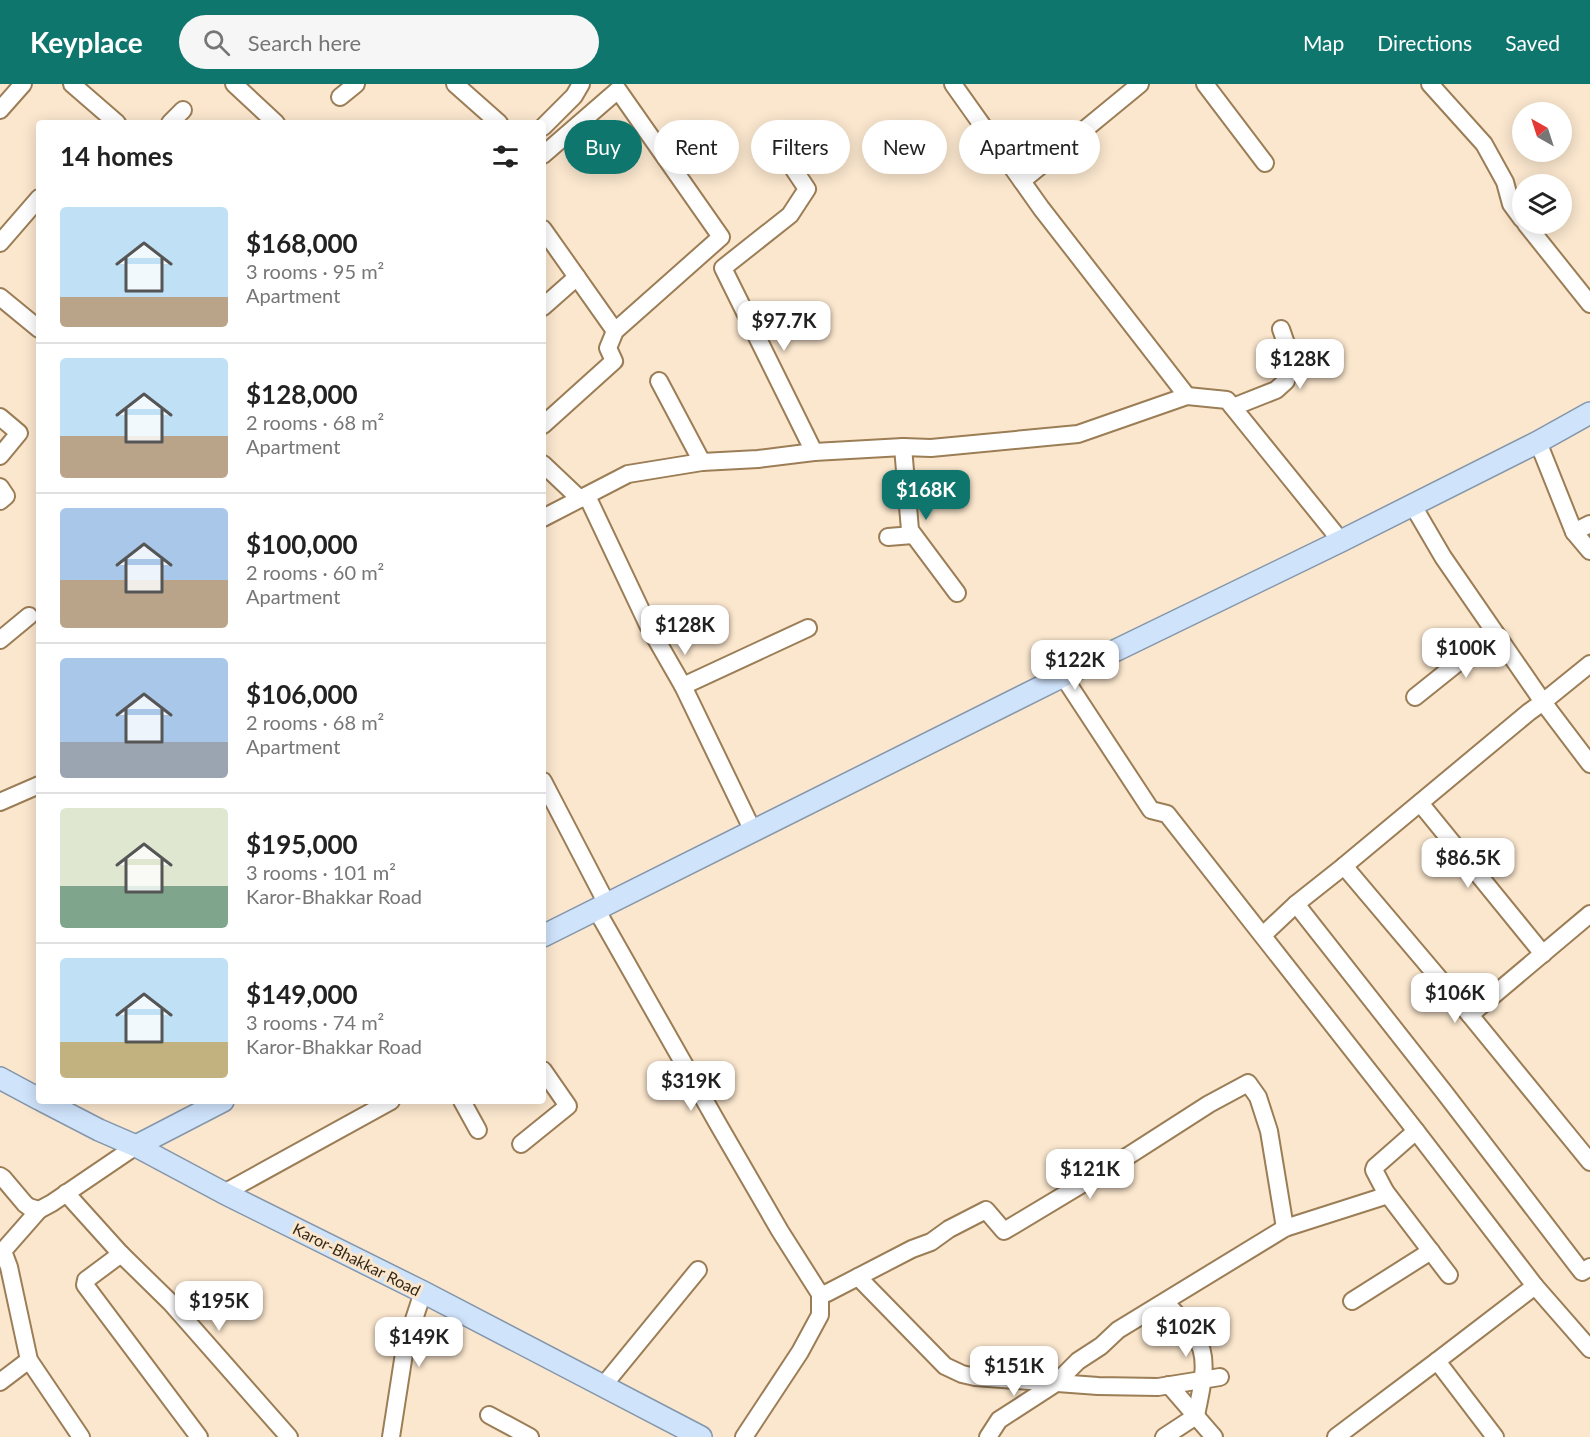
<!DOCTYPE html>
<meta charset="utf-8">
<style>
:root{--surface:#fff;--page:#f6f6f6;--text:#222;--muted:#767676;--line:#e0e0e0;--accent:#0f766e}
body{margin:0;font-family:Lato,sans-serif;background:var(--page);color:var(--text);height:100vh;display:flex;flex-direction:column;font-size:22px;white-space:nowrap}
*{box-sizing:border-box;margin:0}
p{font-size:20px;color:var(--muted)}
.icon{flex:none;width:33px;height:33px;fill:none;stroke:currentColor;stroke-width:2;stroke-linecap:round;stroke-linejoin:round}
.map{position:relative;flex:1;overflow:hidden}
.panel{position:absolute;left:36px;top:36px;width:510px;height:984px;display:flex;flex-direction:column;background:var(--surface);border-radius:6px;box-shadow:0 3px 15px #0003}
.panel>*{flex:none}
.hud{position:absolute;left:564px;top:36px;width:570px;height:54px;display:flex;gap:12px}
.needle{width:39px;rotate:321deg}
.buttons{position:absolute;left:1512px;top:18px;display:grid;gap:12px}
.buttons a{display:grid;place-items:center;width:60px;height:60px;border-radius:50%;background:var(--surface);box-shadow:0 3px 15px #0003;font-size:30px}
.price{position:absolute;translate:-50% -51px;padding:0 14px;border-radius:12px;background:#fff;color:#222;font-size:20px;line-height:39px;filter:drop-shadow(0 2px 3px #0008)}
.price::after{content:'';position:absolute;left:50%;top:36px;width:18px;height:14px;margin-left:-9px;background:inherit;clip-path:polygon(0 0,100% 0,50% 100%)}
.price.current{background:var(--accent);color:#fff}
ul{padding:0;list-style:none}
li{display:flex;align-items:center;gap:18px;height:150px;padding:0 24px}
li+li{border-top:2px solid var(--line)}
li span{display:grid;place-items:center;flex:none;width:168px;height:120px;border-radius:6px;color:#555}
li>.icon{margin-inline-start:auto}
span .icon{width:72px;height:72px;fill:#fffc;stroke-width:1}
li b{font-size:26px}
h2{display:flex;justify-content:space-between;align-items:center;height:72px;padding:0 24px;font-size:26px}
.chip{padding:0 21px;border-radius:27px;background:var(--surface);box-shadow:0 3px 15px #0003;font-size:21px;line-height:54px}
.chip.current{background:var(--accent);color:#fff}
header{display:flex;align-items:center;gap:36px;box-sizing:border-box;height:84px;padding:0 30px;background:var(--accent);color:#fff}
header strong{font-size:28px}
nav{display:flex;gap:33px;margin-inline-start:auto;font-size:21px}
.search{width:420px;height:54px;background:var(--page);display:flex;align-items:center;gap:15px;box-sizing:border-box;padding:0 21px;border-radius:33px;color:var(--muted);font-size:22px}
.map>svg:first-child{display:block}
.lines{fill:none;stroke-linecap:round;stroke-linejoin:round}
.minor-casing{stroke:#9b7d56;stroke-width:20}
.major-casing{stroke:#8496aa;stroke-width:24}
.minor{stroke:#fff;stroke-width:16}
.major{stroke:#cfe3fb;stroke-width:21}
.labels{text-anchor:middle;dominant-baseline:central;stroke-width:6;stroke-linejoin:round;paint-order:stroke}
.street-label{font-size:16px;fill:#352918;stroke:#fbe7ce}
</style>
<header>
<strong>Keyplace</strong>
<div class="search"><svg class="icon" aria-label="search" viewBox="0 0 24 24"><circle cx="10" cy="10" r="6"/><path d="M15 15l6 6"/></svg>Search here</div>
<nav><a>Map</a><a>Directions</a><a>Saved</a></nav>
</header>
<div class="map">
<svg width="1590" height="1353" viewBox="0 0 1590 1353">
<rect width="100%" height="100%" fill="#fbe7ce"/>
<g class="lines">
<defs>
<g id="minor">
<path d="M72,0L117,39"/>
<path d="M234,0L276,39"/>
<path d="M455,0L499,39"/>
<path d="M953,0L1041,124L1187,312"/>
<path d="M1205,0L1265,79"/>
<path d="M1430,0L1484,60L1505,98L1511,120L1522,135"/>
<path d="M340,13L356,0"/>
<path d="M0,26L23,0"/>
<path d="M170,39L183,26"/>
<path d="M543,43L574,12L581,0"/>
<path d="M543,71L618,6L721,153L615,247L608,264L614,277L543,341"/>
<path d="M785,72L807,105L790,131L723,184L814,368"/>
<path d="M1022,97L1140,0"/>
<path d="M1526,140L1590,220"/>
<path d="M543,145L615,247"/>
<path d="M0,159L39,114"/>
<path d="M0,213L39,245"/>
<path d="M543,223L577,193"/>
<path d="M659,297L702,378"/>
<path d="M1233,323L1276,306L1286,297L1291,274L1281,245"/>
<path d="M0,333L19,349L0,372"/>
<path d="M1538,358L1574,448L1590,440"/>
<path d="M903,363L910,446L957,509"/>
<path d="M543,380L580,415"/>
<path d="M0,403L6,412L0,417"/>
<path d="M587,412L648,541L683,602L753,747"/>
<path d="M543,434L628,390L702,378L758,375L814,368L903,363L931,364L1078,350L1187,312L1227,316L1341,457"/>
<path d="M1574,448L1590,467"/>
<path d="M888,453L913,451"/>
<path d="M0,556L29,532"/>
<path d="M1590,580L1543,618L1590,680"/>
<path d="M1063,592L1151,726L1167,730L1416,1047L1535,1202L1437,1277L1336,1353"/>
<path d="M683,602L808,544"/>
<path d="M1415,613L1495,549"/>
<path d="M543,697L607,820"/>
<path d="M0,718L39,701"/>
<path d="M1420,719L1543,870"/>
<path d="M1344,782L1470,931L1590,1078"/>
<path d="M1296,820L1444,1008L1582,1188L1590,1183"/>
<path d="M596,825L718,1040L780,1147L820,1210V1231L800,1268L744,1353"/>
<path d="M1263,851L1296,820L1344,782L1529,628L1543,618L1443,473L1412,420"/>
<path d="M1470,931L1590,830"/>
<path d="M462,1017L478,1046"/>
<path d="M521,1060L568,1022L543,986"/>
<path d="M0,1092L3,1094L25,1120L29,1123L39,1126L52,1119L136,1062"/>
<path d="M1385,1107L1449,1191"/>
<path d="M66,1109L121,1170L86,1196L85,1201L199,1353"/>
<path d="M224,1109L391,1017"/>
<path d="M39,1126L3,1167L9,1183L29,1276L81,1353"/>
<path d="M121,1170L170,1218L289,1353"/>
<path d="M858,1193L945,1282L962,1290L975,1293L1098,1302L1158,1303L1220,1293"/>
<path d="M1535,1202L1590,1265"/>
<path d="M820,1210L827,1209L912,1165L931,1158L949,1145L986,1126L1004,1147L1114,1081L1209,1020L1248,999L1258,1013L1269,1047L1285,1144"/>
<path d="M1352,1217L1431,1167"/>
<path d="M1437,1277L1495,1353"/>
<path d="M0,1298L29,1276"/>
<path d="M1169,1301L1214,1353"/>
<path d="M603,1302L698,1186"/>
<path d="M489,1331L530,1353"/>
<path d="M391,1353L405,1263L423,1208"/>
<path d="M988,1353L999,1336L1056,1299L1078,1277L1101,1262L1118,1246L1285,1144L1382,1113L1385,1107L1374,1086L1375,1083L1416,1047"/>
<path d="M1164,1353L1196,1332C1200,1308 1211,1276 1196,1253C1188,1241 1175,1229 1165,1218"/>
</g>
<g id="major">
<path d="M543,852L1063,592L1341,457L1538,358L1590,329"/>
<path d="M0,994L39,1015"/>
<path d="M43,1017L99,1046L136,1062L224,1109L423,1208L701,1353"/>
<path d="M136,1062L223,1017"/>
</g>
</defs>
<!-- minor casing -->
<use href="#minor" class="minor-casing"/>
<!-- major casing -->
<use href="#major" class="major-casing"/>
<!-- minor -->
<use href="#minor" class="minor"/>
<!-- major -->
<use href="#major" class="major"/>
</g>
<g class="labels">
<!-- street labels -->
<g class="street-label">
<text transform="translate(357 1175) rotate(27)">Karor-Bhakkar Road</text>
</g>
</g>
</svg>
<div class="buttons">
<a><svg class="needle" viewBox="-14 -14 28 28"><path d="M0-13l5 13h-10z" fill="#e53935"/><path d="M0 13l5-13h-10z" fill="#767676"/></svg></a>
<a><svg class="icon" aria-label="layers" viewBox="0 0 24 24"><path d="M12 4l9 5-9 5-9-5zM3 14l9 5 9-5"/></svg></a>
</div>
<b class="price" style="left:784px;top:268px">$97.7K</b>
<b class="price" style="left:1300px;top:306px">$128K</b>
<b class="price current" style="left:926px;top:437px">$168K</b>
<b class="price" style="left:685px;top:572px">$128K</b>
<b class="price" style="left:1466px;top:595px">$100K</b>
<b class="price" style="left:1075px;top:607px">$122K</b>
<b class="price" style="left:1468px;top:805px">$86.5K</b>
<b class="price" style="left:1455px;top:940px">$106K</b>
<b class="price" style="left:691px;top:1028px">$319K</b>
<b class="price" style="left:1090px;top:1116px">$121K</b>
<b class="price" style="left:219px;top:1248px">$195K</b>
<b class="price" style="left:1186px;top:1274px">$102K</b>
<b class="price" style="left:419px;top:1284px">$149K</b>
<b class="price" style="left:1014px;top:1313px">$151K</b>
<div class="hud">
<a class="chip current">Buy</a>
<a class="chip">Rent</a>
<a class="chip">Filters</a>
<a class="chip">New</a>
<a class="chip">Apartment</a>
</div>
<section class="panel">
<h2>14 homes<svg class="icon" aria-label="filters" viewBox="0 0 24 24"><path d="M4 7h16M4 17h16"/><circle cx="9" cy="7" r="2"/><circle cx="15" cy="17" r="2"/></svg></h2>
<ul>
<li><span style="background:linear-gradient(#bfe0f5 75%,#b9a48a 0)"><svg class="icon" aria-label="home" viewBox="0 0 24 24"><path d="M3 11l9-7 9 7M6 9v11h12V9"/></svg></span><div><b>$168,000</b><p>3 rooms · 95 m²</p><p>Apartment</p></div></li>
<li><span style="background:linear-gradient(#bfe0f5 65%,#b9a48a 0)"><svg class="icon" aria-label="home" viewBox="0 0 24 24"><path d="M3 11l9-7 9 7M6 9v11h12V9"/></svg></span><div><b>$128,000</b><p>2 rooms · 68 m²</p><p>Apartment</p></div></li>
<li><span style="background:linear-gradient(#a9c7e8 60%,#b9a48a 0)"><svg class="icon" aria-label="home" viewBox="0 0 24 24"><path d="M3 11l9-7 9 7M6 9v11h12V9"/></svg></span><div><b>$100,000</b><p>2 rooms · 60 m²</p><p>Apartment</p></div></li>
<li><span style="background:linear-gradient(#a9c7e8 70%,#9aa5b1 0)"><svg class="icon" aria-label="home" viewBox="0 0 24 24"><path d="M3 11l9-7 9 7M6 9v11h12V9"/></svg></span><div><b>$106,000</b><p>2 rooms · 68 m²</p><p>Apartment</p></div></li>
<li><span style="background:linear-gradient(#dfe7d0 65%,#7fa58c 0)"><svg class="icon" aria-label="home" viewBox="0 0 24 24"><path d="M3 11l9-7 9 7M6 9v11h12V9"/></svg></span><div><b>$195,000</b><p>3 rooms · 101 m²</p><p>Karor-Bhakkar Road</p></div></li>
<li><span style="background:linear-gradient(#bfe0f5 70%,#c2b280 0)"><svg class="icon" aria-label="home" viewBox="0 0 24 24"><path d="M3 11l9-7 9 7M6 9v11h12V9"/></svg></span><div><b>$149,000</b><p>3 rooms · 74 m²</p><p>Karor-Bhakkar Road</p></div></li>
</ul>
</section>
</div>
